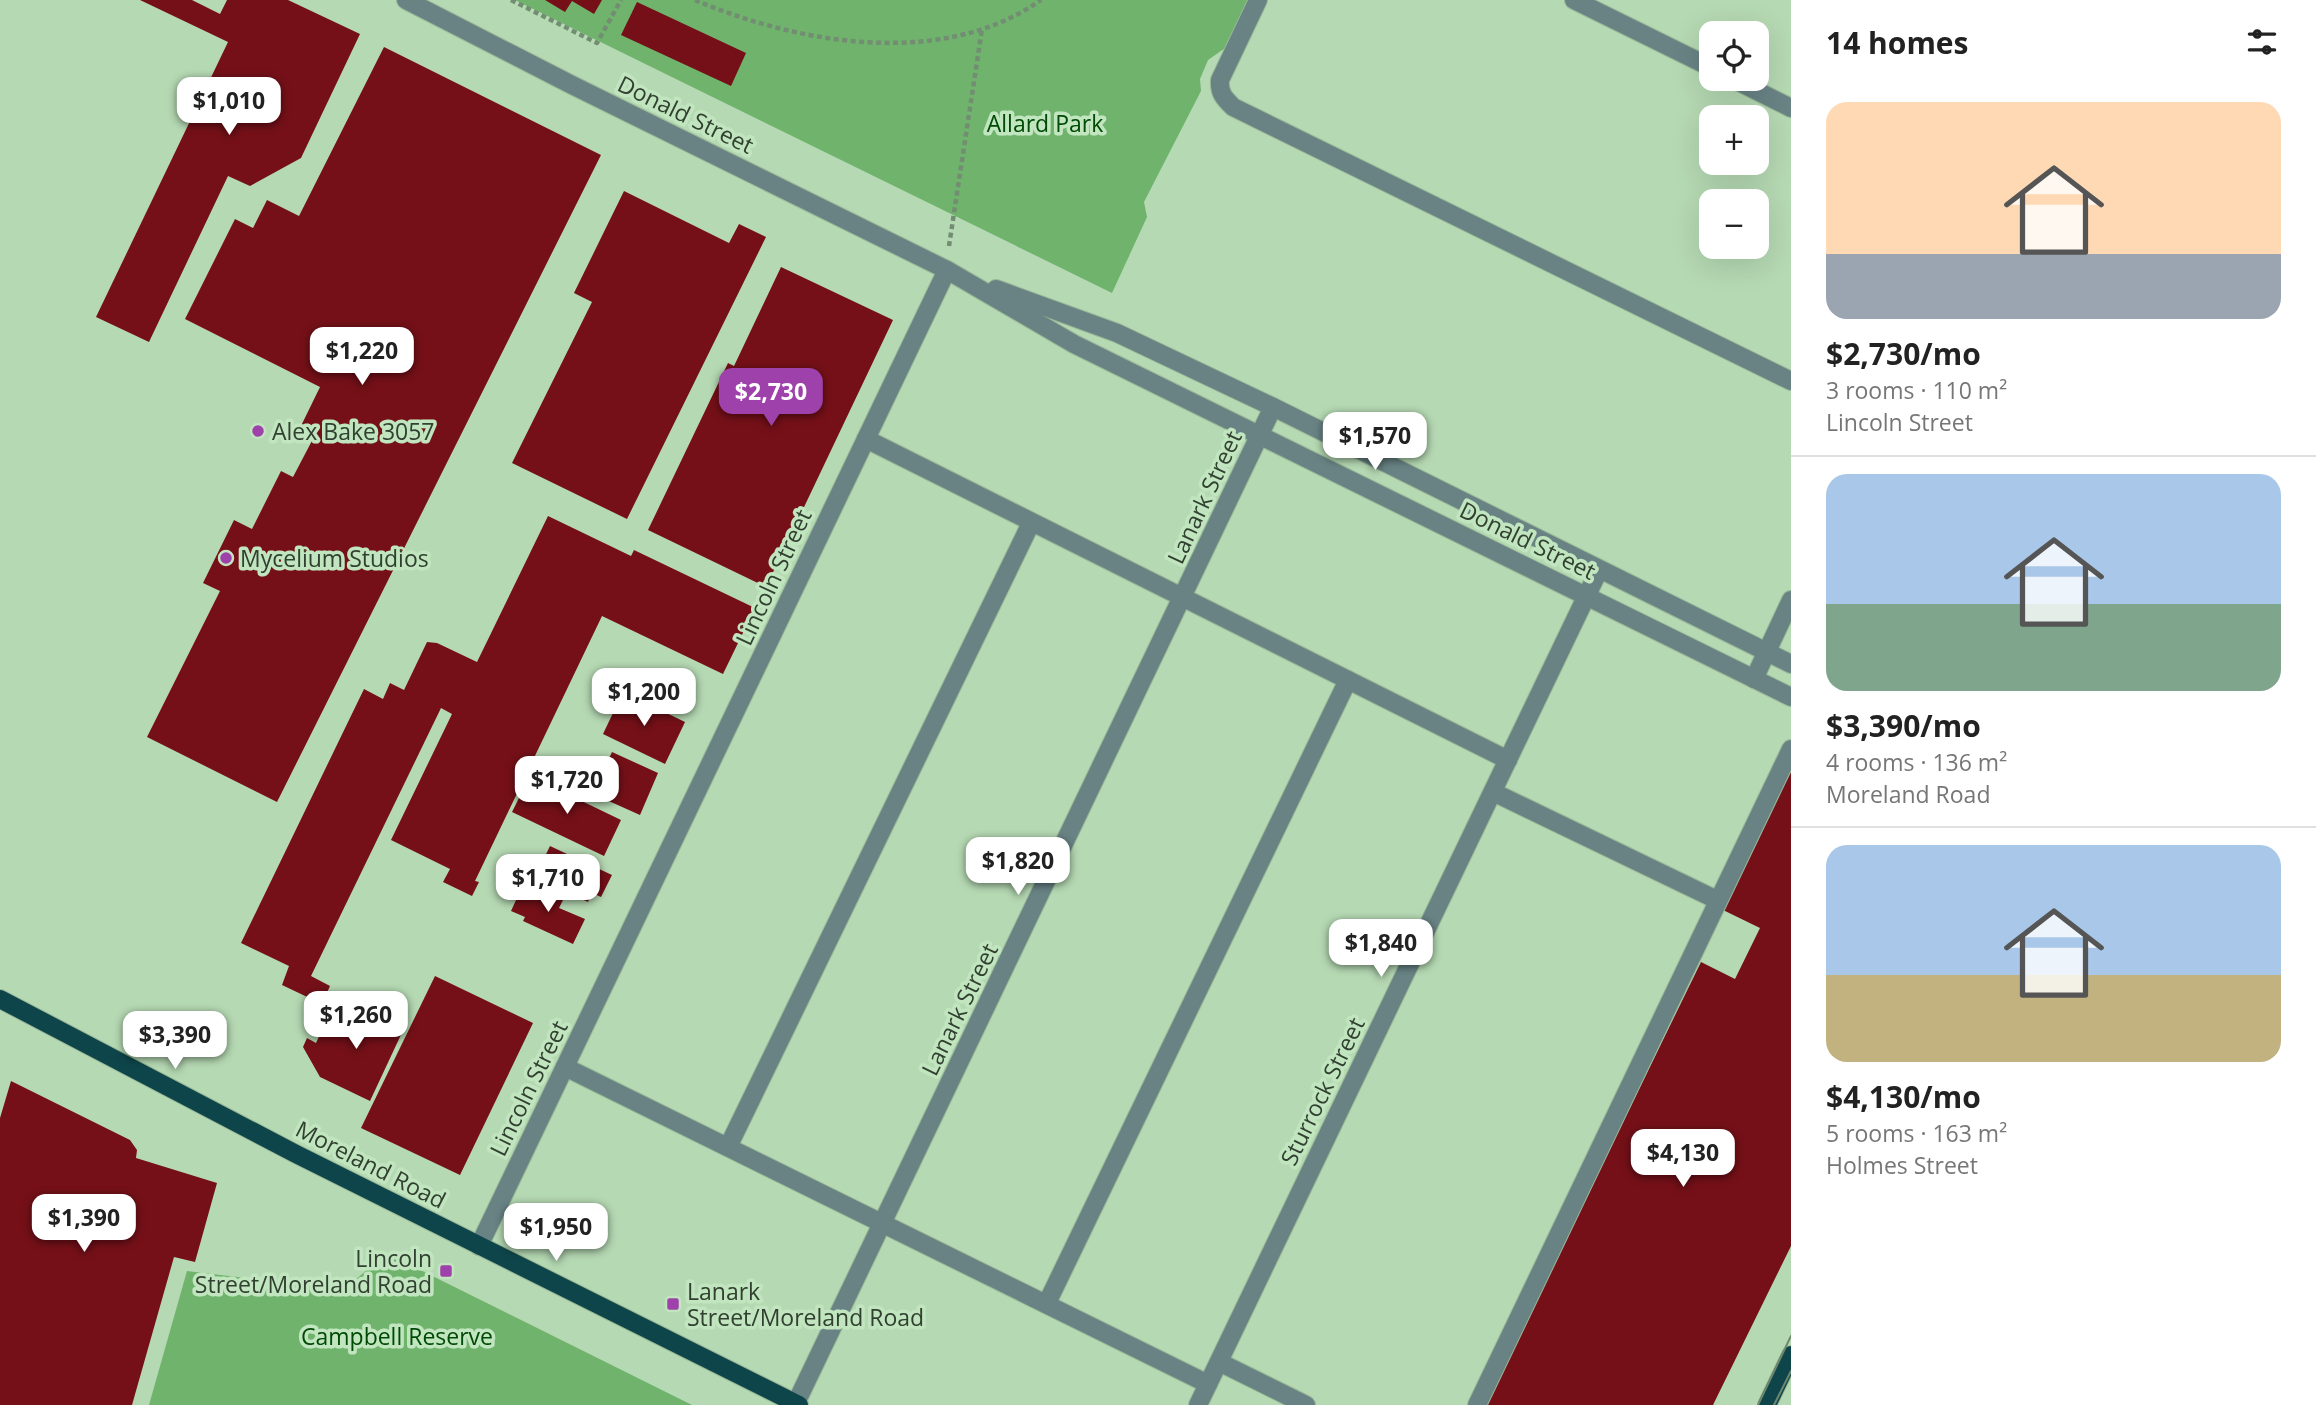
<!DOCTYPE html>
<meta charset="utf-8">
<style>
:root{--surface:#fff;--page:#f6f6f6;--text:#222;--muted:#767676;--line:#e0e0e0;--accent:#9f41aa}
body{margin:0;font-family:"Open Sans",sans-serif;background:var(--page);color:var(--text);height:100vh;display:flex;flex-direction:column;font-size:26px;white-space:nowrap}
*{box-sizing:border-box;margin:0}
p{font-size:23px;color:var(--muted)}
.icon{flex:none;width:38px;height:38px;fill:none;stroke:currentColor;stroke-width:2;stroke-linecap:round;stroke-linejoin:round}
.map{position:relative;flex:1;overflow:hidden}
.side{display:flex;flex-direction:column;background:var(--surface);width:525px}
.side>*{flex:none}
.controls{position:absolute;left:1699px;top:21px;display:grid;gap:14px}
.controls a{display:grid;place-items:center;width:70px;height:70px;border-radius:14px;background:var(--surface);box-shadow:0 7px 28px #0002;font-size:35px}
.price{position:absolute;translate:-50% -60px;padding:0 16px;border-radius:14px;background:#fff;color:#222;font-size:23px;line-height:46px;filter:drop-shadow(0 2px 4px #0008)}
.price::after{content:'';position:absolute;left:50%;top:42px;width:21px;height:16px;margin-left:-10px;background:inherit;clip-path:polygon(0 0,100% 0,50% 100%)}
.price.active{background:var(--accent);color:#fff}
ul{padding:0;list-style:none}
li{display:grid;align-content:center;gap:14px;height:371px;padding:0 35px}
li+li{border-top:2px solid var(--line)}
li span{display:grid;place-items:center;height:217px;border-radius:21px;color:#555}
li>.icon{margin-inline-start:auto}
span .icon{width:126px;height:126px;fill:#fffc;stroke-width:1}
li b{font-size:30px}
h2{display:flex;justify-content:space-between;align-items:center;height:84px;padding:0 35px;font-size:30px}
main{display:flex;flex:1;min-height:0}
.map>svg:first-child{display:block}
.green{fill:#6fb36d}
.building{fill:#751018}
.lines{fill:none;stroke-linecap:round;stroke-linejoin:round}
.minor-casing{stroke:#98b796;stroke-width:20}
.major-casing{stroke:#98b796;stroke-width:20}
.path{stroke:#738d72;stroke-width:4.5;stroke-dasharray:5 3.5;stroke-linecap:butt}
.minor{stroke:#698385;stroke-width:18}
.major{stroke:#0e454a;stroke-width:18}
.tram{stroke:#6e876d;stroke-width:2}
.poi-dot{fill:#9f41aa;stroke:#c1e6bf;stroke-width:2.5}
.labels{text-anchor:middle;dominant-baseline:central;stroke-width:7;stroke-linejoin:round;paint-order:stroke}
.street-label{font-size:23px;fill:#314030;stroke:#c1e6bf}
.park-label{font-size:23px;fill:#004a06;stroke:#c1e6bf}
.poi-label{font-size:23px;fill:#314030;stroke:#c1e6bf;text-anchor:start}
</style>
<main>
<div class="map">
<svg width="1791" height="1405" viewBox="0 0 1791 1405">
<rect width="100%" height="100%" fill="#b5d9b3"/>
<!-- green -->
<g class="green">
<path d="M515,0H1249L1228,46L1208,60L1200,79L1201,91L1144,202L1147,217L1112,293Z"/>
<path d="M386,1253L692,1405H149L187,1271L344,1290Z"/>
</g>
<!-- building -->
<g class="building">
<path d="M140,0H192L220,14L227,0H288L360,34L301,158L250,186L228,176L149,342L96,317L228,42Z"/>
<path d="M545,0H602L594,14L572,1L565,12Z"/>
<path d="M637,2L746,53L731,86L621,35Z"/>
<path d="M384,47L601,155L277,802L147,737L220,591L203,583L234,520L252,529L281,471L293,477L315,435L300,428L320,387L185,319L235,219L253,228L267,200L299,216Z"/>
<path d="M624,191L729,243L739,224L766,237L627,519L512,463L592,302L574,293Z"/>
<path d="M781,267L893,320L766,587L648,530L728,363L734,366Z"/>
<path d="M548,516L631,556L634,550L755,608L723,674L602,616L475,881L479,882L472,896L443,882L450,869L391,840L452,714L441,708L311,976L330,986L322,1004L282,985L289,966L241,943L364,689L383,699L390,683L404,690L427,642L437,643L477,662Z"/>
<path d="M623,692L685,722L665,764L603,734Z"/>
<path d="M612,752L658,773L640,815L573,785L586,758L605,767Z"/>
<path d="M1791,771V1246L1713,1405H1485L1701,962L1735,979L1760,928L1723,910Z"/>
<path d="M530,776L621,820L604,856L512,812Z"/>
<path d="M550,846L612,875L601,897L592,893L588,902L535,877Z"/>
<path d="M522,887L535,893L537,888L563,900L559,908L585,919L573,944L523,921L525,917L511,911Z"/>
<path d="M435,976L533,1023L460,1175L361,1128Z"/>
<path d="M365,1004L406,1024L370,1101L320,1077L303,1047L307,1038L316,1043L328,1017L354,1029Z"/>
<path d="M11,1081L130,1140L137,1150L136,1158L217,1183L195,1262L174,1257L132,1405H0V1118Z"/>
</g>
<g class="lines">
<defs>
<g id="minor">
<path d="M406,0L572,85L947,270L1074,344L1791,697"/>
<path d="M1258,0L1220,80C1219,93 1224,98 1233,107L1791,381"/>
<path d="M1574,0L1712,68"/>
<path d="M1733,79L1791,108"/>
<path d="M996,289L1117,333L1273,407L1791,664"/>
<path d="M866,439L1508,760"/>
<path d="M1754,679L1791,600"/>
<path d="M1493,792L1717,900"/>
<path d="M565,1067L1208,1384"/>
<path d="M728,1147L1031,523"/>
<path d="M479,1246L947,270"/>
<path d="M1047,1303L1348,680"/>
<path d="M1219,1362L1306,1405"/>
<path d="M796,1403L1273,407"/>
<path d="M1198,1405L1599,570"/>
<path d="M1477,1405L1791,749"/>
</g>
<g id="major">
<path d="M0,999L296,1154L799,1405"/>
<path d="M1767,1405L1791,1355"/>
</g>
</defs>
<!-- minor casing -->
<use href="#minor" class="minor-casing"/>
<!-- major casing -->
<use href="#major" class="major-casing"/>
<!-- path -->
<g class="path">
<path d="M511,0L597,43L621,0"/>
<path d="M695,0C799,44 943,69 1041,0"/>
<path d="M949,246L982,29"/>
</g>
<!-- minor -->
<use href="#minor" class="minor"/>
<!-- major -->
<use href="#major" class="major"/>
<!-- tram -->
<g class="tram">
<path d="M1758,1405L1791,1336"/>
<path d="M1774,1405L1791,1371"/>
</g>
</g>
<!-- markers -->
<g class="poi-dot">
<circle cx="258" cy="431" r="7"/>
<circle cx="226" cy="558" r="7"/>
<rect x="439" y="1264" width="14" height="14" rx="3.5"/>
<rect x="666" y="1297" width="14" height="14" rx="3.5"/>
</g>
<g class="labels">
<!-- street labels -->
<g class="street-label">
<text transform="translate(686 114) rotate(26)">Donald Street</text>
<text transform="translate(1204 497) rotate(-65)">Lanark Street</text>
<text transform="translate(1528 540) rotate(26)">Donald Street</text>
<text transform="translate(773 577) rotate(-65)">Lincoln Street</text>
<text transform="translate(959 1009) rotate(-64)">Lanark Street</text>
<text transform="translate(528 1088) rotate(-64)">Lincoln Street</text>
<text transform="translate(1322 1091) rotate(-64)">Sturrock Street</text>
<text transform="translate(371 1164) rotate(27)">Moreland Road</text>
</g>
<!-- park labels -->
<g class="park-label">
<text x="1045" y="123">Allard Park</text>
<text x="397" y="1336">Campbell Reserve</text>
</g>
<!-- poi labels -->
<g class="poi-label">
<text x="272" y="431">Alex Bake 3057</text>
<text x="240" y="558">Mycelium Studios</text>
<text x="432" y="1258" text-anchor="end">Lincoln<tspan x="432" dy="26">Street/Moreland Road</tspan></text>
<text x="687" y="1291">Lanark<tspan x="687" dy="26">Street/Moreland Road</tspan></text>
</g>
</g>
</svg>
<div class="controls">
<a><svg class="icon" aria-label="locate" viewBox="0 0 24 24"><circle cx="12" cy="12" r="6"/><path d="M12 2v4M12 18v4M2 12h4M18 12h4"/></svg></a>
<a>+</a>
<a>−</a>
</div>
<b class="price" style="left:229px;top:137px">$1,010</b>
<b class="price" style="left:362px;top:387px">$1,220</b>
<b class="price active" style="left:771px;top:428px">$2,730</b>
<b class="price" style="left:1375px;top:472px">$1,570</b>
<b class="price" style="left:644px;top:728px">$1,200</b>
<b class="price" style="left:567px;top:816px">$1,720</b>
<b class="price" style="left:1018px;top:897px">$1,820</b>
<b class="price" style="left:548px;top:914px">$1,710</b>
<b class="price" style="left:1381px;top:979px">$1,840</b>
<b class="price" style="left:356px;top:1051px">$1,260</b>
<b class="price" style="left:175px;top:1071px">$3,390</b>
<b class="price" style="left:1683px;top:1189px">$4,130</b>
<b class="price" style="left:84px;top:1254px">$1,390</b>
<b class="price" style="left:556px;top:1263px">$1,950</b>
</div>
<section class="side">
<h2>14 homes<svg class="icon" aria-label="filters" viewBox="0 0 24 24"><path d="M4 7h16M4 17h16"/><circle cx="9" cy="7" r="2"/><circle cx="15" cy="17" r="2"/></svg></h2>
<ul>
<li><span style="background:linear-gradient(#ffd9b3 70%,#9aa5b1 0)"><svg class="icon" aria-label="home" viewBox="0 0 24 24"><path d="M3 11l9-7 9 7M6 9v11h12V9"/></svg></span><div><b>$2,730/mo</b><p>3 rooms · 110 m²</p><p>Lincoln Street</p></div></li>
<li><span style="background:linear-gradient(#a9c7e8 60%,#7fa58c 0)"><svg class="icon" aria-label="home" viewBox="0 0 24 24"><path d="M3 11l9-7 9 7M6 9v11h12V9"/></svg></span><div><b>$3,390/mo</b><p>4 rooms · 136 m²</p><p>Moreland Road</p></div></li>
<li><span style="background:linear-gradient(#a9c7e8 60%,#c2b280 0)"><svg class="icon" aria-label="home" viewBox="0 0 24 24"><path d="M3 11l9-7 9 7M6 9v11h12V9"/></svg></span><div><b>$4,130/mo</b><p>5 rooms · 163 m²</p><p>Holmes Street</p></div></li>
</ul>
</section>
</main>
